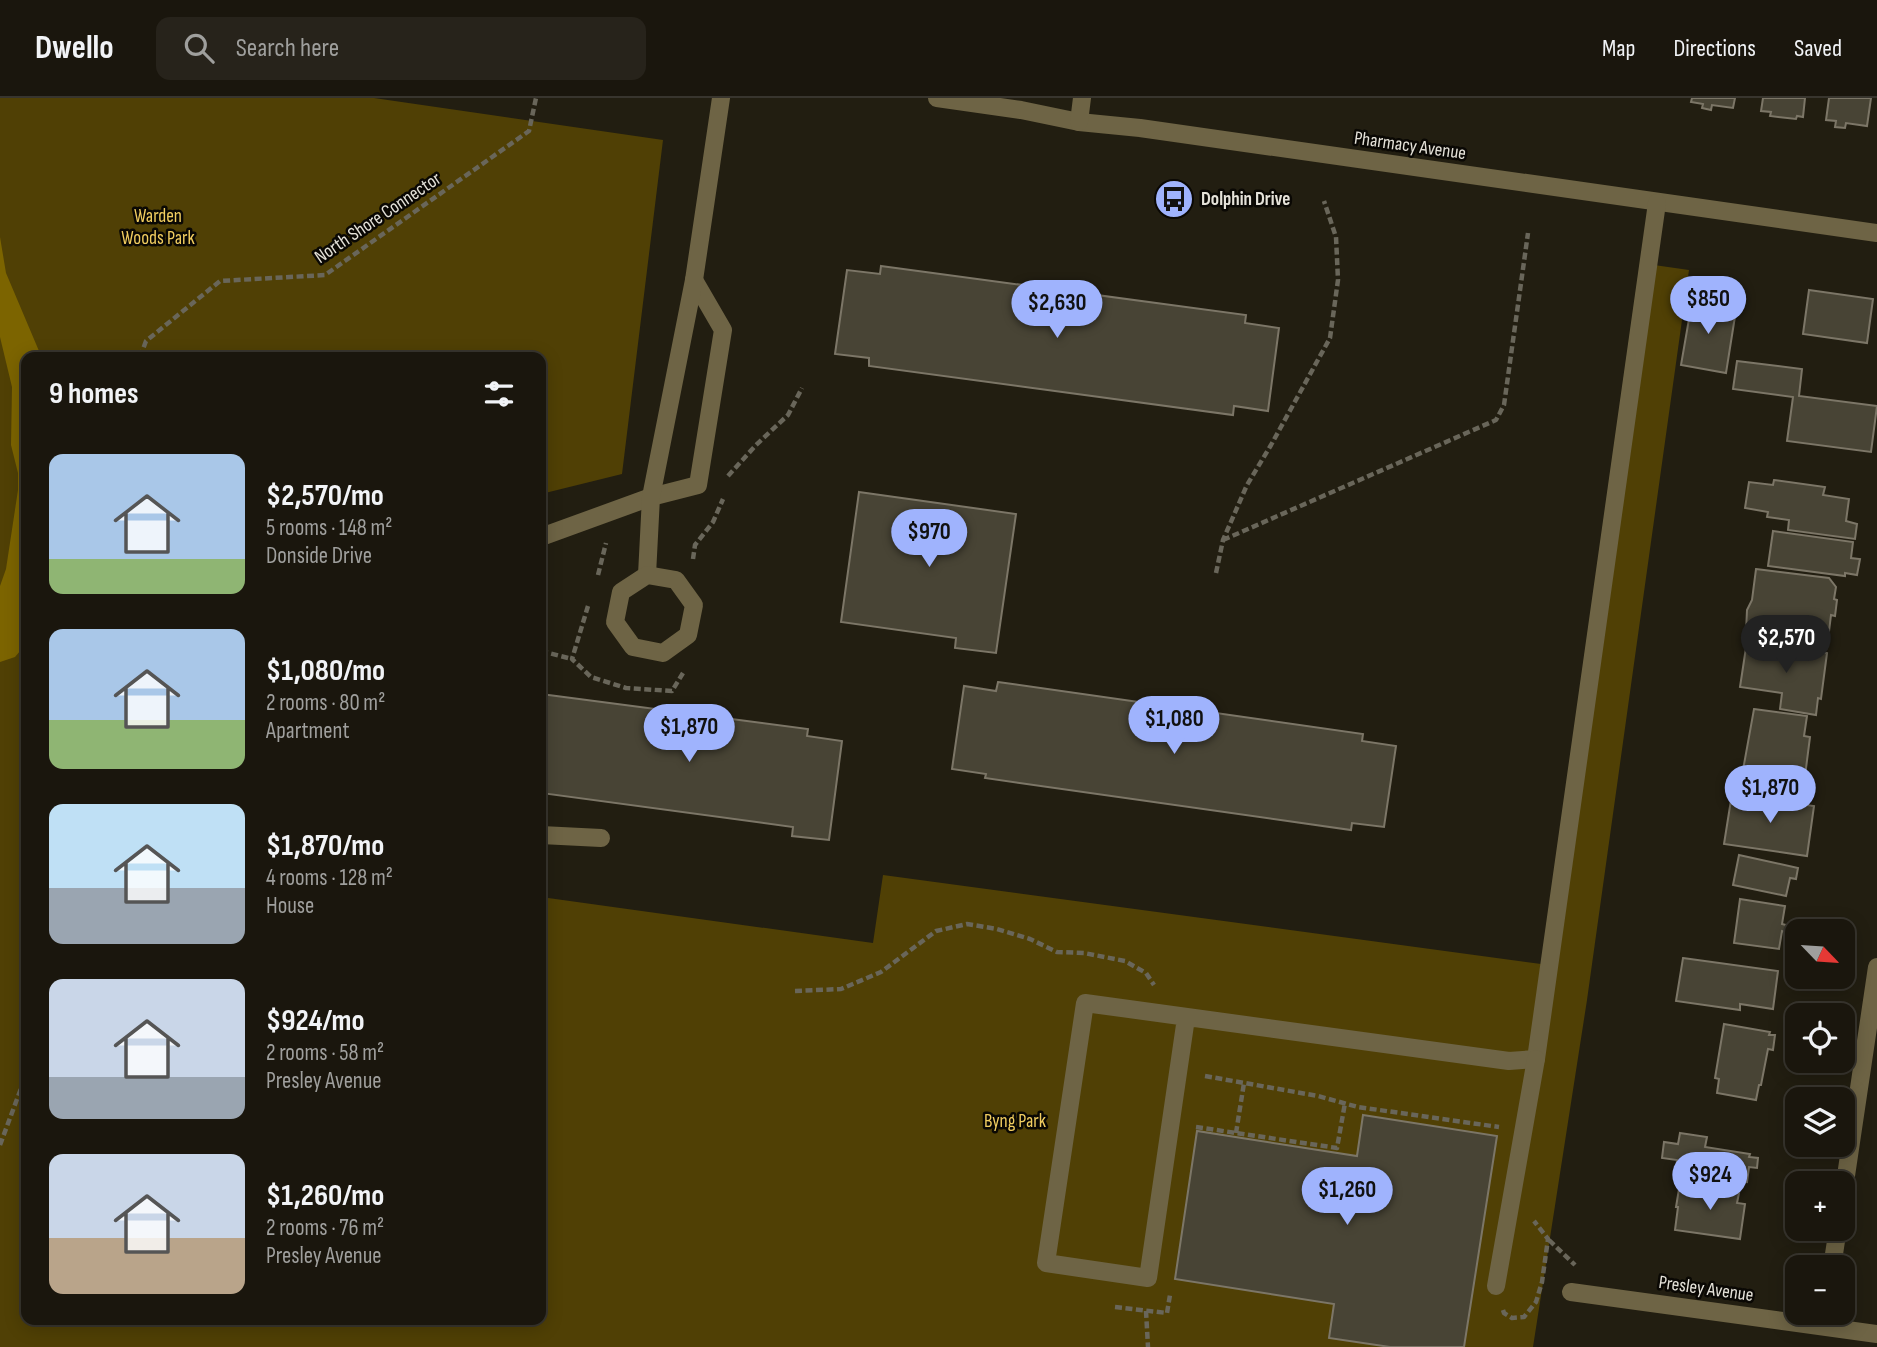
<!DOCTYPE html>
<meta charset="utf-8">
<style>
:root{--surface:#1a160d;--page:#27231b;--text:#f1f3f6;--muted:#9f9f9d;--line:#38352e;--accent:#9fb3fd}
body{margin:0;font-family:"Sofia Sans Condensed",sans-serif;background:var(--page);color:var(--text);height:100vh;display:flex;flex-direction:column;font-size:26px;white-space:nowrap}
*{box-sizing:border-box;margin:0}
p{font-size:23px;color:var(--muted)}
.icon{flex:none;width:38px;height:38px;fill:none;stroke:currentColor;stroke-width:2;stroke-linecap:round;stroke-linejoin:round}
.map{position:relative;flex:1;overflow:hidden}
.drawer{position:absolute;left:21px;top:254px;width:525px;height:973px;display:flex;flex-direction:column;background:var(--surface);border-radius:14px;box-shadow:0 4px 18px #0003,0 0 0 2px var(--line)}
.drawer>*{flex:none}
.needle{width:46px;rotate:115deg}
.controls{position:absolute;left:1785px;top:821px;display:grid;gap:14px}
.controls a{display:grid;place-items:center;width:70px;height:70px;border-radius:14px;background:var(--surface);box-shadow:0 4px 18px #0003,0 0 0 2px var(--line);font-size:35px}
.price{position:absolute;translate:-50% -60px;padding:0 16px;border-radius:24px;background:var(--accent);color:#111;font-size:23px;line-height:46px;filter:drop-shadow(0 2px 4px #0008)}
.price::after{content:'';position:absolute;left:50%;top:42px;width:21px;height:16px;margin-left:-10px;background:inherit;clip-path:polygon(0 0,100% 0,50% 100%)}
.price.on{background:#222;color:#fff}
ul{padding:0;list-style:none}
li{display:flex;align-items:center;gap:21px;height:175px;padding:0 28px}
li span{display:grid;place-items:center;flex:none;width:196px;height:140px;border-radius:14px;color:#555}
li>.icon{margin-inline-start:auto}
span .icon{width:84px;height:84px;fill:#fffc;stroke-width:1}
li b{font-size:30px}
h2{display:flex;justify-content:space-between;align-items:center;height:84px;padding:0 28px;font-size:30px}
header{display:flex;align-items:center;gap:42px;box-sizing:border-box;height:98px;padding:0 35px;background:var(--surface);border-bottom:2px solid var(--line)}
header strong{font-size:33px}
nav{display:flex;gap:38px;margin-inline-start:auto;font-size:24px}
.search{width:490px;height:63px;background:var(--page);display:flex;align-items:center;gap:18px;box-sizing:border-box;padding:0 24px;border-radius:14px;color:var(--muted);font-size:26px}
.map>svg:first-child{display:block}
.green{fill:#504005}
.water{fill:#7c6400}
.building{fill:#484435;stroke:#7c7667;stroke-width:2}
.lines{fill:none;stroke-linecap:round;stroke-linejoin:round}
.path{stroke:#69665a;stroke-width:4.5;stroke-dasharray:7 3.5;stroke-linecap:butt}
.minor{stroke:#6e6445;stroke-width:18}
.labels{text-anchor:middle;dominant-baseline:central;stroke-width:5;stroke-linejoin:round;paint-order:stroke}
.street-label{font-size:19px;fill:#e5e2d9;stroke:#0a0804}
.poi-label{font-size:19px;font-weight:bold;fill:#e5e2d9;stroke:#0a0804;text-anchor:start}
.park-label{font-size:19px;fill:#f2ce60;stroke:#0a0804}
</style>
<header>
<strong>Dwello</strong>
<div class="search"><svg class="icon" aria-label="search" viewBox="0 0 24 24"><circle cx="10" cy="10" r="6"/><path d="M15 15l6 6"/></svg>Search here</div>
<nav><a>Map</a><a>Directions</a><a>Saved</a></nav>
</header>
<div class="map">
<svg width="1877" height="1249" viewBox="0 0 1877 1249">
<rect width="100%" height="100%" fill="#221e11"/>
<!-- green -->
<path class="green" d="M0,0H374L663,42L622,376L541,396V259H26V1222H541V799L873,845L883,777L1541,866L1640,165L1689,172L1587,902L1533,1249H0Z"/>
<!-- water -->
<path class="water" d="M0,139L6,175L39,253V259H26V546L15,559L0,564V488L6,471L18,392V375L11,347L12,289L0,239Z"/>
<!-- building -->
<g class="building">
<path d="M1692,0H1735L1733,10L1712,7L1711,12L1702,10L1703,6L1691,4Z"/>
<path d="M1763,0H1805L1803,19L1797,18L1796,21L1770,18L1771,14L1761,13Z"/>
<path d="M1829,0H1871L1867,28L1846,25L1845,30L1835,29L1836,23L1826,22Z"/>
<path d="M881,168L1246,217L1245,225L1279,230L1268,313L1234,308L1233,317L869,268V260L835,256L847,172L880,176Z"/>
<path d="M1809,192L1873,201L1867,245L1803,236Z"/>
<path d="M1693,198L1714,202L1713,209L1736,212L1726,275L1681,267Z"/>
<path d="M1737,263L1802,271L1799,298L1877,308L1871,354L1787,343L1793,299L1733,291Z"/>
<path d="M1774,382L1825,389L1823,397L1849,401L1846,423L1857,426L1855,441L1788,432L1789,422L1767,419L1768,414L1745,410L1749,384L1773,387Z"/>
<path d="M859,394L1016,416L996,555L955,550L956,540L841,524Z"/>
<path d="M1773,433L1853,444L1851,460L1860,461L1857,477L1845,475V478L1768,468Z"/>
<path d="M1756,471L1829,480L1836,489L1834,501L1837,502L1835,518L1831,517L1827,550L1789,544L1790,540L1746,534L1747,512L1752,502Z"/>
<path d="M1747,543L1827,555L1821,601L1818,600L1816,617L1780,611L1782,595L1740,589Z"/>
<path d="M998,584L1363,636L1362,643L1396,648L1384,729L1352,725L1351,732L985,680L986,676L952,671L964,588L996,593Z"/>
<path d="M541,596L808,631L807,638L842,643L829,742L792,738L793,729L541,695Z"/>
<path d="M1754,611L1807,618L1804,638L1810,639L1805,678L1793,677V679L1743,672Z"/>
<path d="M1756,693L1786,697L1785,704L1814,708L1807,758L1724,746L1731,702L1754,706Z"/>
<path d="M1739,757L1798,770L1796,781L1790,780L1786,798L1733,787Z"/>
<path d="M1740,801L1785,808L1782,826L1786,827L1785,834L1782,833L1779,851L1734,845Z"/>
<path d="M1683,860L1778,873L1773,911L1740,906V912L1676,903Z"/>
<path d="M1724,926L1770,934L1769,937H1775L1773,952L1768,951L1761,987H1759L1756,1002L1717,995L1719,981L1715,980Z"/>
<path d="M1363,1017L1497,1038L1464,1249H1390L1329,1240L1334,1206L1175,1181L1197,1033L1357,1058Z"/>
<path d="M1680,1035L1707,1039L1705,1049L1750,1056L1749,1059L1758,1060L1757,1070L1749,1069L1747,1084L1676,1073L1677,1062L1662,1060L1664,1044L1678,1046Z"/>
<path d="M1681,1088L1739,1095L1737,1105L1745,1106L1740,1141L1675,1132L1678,1109H1676L1679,1091H1681Z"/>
</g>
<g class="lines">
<!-- path -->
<g class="path">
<path d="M140,259L146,243L220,183L325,177L529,33L536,0"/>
<path d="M728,378L756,347L788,317L802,290"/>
<path d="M1223,442L1496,322L1504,307L1528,135"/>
<path d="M693,461L695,447L713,424L723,401"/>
<path d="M1216,475L1223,442L1247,387L1271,347L1330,240L1338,182L1336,139L1324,103"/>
<path d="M598,477L606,445"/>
<path d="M588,508L572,561L591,579L626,590L672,593L683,575"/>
<path d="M541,553L572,561"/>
<path d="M795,893L841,891L881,874L936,833L967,826L997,831L1030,841L1057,854L1084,855L1125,863L1146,875L1154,887"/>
<path d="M1205,978L1318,998L1358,1009L1499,1029"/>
<path d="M1196,1029L1337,1050L1345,1005"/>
<path d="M1236,1035L1244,985"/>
<path d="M0,1047L26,977"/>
<path d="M1549,1142L1575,1167"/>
<path d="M1115,1209L1167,1215L1170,1197"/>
<path d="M1503,1212L1504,1215L1512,1220L1524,1219L1536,1204L1542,1184L1548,1141L1534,1123"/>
<path d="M1146,1213L1148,1249"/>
</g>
<!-- minor -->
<g class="minor">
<path d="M937,0L1021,12L1079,24L1140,30L1877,135"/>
<path d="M1079,24L1082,0"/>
<path d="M541,439L651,399L698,387L723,232L694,182"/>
<path d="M647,477L651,399L694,182L721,0"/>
<path d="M647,477L676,482L694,507L688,537L663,555L633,549L615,524L621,494Z"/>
<path d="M541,737L601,740"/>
<path d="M1186,920L1148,1180L1046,1165L1085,905L1509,963L1536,961L1657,105"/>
<path d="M1843,1098L1877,869"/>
<path d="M1832,1169L1838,1130"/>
<path d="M1496,1188L1536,961"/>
<path d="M1571,1194L1877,1236"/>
</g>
</g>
<!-- icons -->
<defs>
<symbol id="bus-disc" viewBox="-11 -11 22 22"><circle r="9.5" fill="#9fb3fd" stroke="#0a0804"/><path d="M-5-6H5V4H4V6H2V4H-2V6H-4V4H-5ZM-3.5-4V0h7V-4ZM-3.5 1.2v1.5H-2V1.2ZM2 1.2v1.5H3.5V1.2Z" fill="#111"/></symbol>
</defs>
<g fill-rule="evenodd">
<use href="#bus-disc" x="1152" y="79" width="44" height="44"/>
</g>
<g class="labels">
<!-- street labels -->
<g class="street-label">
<text transform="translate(1410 48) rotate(8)">Pharmacy Avenue</text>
<text transform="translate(378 120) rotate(-34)">North Shore Connector</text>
<text transform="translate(1706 1191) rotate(8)">Presley Avenue</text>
</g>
<!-- poi labels -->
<g class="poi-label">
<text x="1201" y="101">Dolphin Drive</text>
</g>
<!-- park labels -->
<g class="park-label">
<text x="158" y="118">Warden<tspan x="158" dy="22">Woods Park</tspan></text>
<text x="1015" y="1023">Byng Park</text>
</g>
</g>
</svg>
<div class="controls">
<a><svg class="needle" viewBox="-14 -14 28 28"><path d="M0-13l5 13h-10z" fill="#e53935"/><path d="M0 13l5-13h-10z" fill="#9f9f9d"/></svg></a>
<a><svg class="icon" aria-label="locate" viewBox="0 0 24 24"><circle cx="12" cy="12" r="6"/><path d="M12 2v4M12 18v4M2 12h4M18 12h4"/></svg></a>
<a><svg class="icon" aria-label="layers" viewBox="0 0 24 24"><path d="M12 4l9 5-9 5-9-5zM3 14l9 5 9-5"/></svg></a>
<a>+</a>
<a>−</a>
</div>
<b class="price" style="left:1708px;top:238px">$850</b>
<b class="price" style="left:1057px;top:242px">$2,630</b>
<b class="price" style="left:929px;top:471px">$970</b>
<b class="price on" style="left:1786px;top:577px">$2,570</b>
<b class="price" style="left:1174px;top:658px">$1,080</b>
<b class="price" style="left:689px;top:666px">$1,870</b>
<b class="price" style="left:1770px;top:727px">$1,870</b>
<b class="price" style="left:1710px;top:1114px">$924</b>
<b class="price" style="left:1347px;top:1129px">$1,260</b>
<section class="drawer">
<h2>9 homes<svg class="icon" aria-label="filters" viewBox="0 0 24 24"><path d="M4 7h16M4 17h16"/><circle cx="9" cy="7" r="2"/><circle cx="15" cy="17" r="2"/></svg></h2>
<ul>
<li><span style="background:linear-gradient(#a9c7e8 75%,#8fb573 0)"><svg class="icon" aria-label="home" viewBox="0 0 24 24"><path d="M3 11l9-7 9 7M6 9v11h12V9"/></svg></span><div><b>$2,570/mo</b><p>5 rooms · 148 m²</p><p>Donside Drive</p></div></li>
<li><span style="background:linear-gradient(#a9c7e8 65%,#8fb573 0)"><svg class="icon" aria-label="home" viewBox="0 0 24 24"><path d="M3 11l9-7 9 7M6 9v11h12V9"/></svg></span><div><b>$1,080/mo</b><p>2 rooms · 80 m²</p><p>Apartment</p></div></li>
<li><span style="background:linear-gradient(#bfe0f5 60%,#9aa5b1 0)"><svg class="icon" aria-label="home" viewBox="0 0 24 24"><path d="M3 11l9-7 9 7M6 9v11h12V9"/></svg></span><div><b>$1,870/mo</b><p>4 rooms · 128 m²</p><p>House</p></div></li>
<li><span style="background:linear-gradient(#c9d6e8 70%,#9aa5b1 0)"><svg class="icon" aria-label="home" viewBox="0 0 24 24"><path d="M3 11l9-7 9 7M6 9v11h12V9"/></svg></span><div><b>$924/mo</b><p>2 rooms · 58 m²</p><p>Presley Avenue</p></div></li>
<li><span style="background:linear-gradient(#c9d6e8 60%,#b9a48a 0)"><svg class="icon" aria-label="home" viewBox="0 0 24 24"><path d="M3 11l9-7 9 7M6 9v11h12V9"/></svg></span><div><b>$1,260/mo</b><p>2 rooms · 76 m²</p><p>Presley Avenue</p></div></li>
</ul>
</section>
</div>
